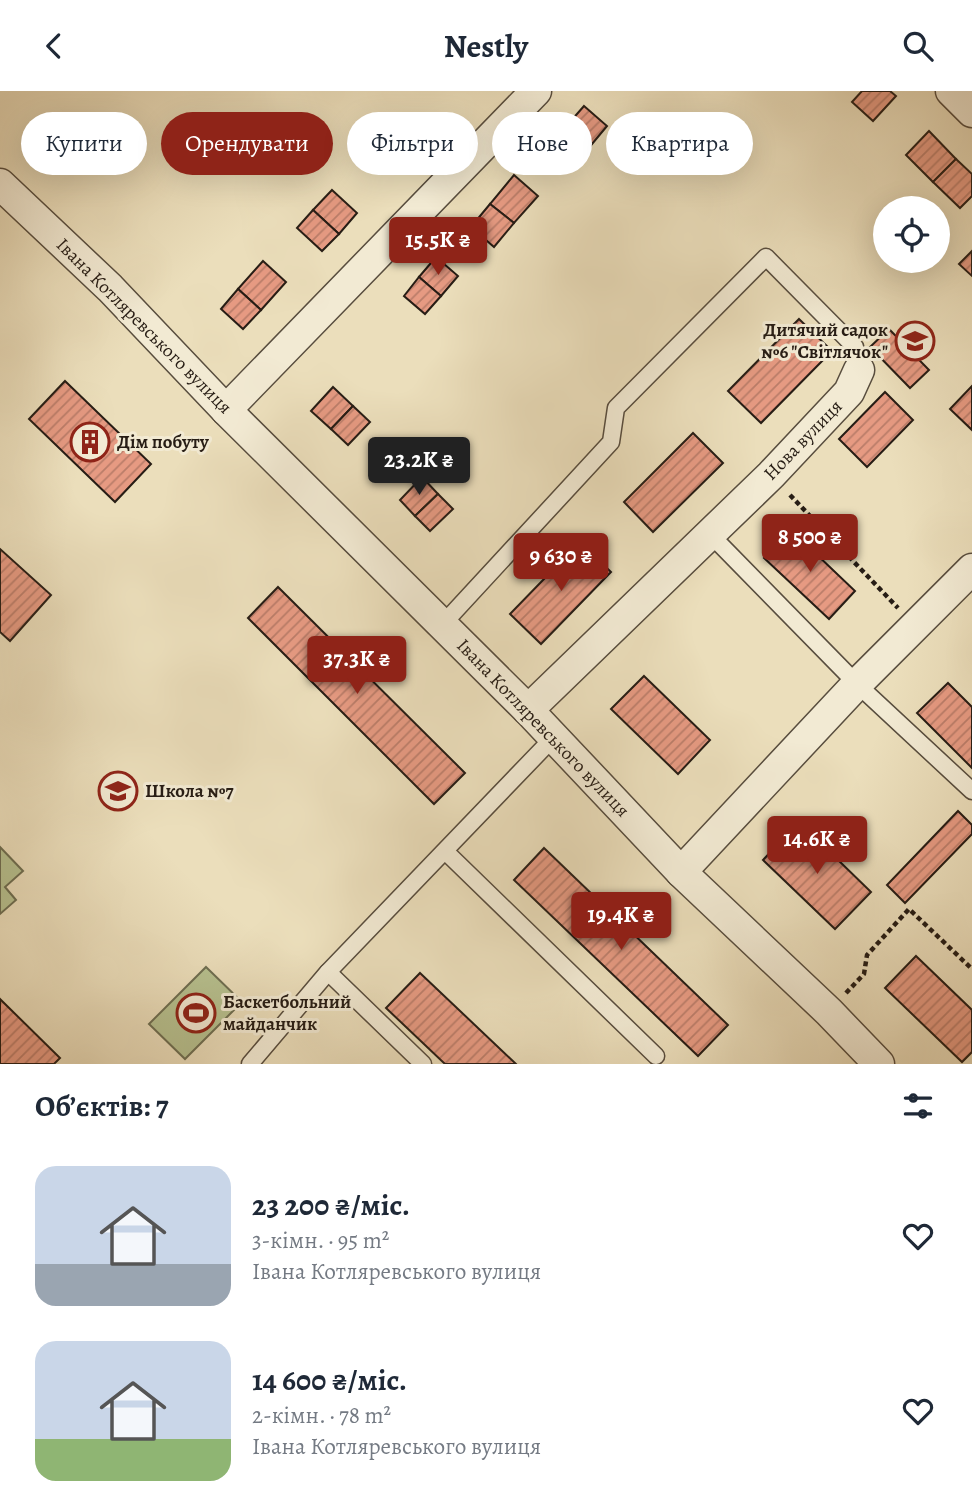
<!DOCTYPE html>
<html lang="uk">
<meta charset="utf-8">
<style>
:root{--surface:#fff;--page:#f2f2f3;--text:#1f2937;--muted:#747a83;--accent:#8f2418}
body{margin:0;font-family:Alegreya,serif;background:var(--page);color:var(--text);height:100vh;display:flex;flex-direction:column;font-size:26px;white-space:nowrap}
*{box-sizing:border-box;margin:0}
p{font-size:23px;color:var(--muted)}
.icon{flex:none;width:38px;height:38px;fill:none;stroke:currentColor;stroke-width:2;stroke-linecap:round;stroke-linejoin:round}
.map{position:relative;height:973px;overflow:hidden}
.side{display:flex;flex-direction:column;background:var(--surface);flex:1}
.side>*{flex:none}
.top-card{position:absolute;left:21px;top:21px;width:931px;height:63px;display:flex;gap:14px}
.buttons{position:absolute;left:873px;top:105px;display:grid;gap:14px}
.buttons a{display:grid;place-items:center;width:77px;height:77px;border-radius:50%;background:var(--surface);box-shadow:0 7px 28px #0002;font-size:35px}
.price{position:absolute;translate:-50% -60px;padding:0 16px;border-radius:7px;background:var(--accent);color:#fff;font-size:23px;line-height:46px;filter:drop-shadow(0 2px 4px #0008)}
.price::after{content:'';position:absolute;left:50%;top:42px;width:21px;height:16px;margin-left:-10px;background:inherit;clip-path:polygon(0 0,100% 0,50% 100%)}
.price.active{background:#222;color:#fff}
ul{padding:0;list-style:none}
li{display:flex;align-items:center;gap:21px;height:175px;padding:0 35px}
li span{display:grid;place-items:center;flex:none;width:196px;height:140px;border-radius:21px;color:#555}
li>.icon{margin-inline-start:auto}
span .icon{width:84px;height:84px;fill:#fffc;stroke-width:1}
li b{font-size:30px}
h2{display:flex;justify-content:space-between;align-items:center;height:84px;padding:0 35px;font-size:30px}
.chip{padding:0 24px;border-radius:32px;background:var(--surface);box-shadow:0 7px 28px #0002;font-size:24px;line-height:63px}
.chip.active{background:var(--accent);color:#fff}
header{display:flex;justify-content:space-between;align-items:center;height:91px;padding:0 35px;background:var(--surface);font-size:32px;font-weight:700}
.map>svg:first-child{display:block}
.pitch{fill:#b7c190;stroke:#6f6f52;stroke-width:2}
.building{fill:url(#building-hatch);stroke:#271d15;stroke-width:2}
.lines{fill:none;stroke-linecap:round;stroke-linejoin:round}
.lane-casing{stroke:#584d3e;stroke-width:19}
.street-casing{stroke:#584d3e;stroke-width:33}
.path{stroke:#271d15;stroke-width:4.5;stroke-dasharray:5 3.5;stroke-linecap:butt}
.lane{stroke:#f2ead3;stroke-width:16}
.street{stroke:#f2ead3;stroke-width:30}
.labels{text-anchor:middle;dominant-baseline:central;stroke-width:6;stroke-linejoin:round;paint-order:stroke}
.street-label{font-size:19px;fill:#271d15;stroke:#f2ead3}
.poi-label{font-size:19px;font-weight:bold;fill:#271d15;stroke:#f2ead3;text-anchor:start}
</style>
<header><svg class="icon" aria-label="back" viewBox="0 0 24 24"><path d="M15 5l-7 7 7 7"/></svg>Nestly<svg class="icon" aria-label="search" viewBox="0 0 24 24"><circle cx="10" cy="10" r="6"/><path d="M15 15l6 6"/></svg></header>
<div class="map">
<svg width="972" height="973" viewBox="0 0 972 973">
<defs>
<pattern id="building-hatch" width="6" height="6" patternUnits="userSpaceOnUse" patternTransform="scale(1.75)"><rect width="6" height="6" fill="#e69a82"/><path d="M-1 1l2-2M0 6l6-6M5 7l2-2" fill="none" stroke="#ba7d69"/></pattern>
</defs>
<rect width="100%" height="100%" fill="#ebdebb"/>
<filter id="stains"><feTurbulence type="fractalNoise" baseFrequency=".00286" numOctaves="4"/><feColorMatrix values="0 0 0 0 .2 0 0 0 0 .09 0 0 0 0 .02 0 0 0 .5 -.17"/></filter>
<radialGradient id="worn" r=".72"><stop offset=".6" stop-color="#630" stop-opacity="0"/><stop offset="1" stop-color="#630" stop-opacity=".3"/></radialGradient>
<!-- pitch -->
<g class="pitch">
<path d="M0,756L23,780L5,796L16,809L0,823Z"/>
<path d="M206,876L242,911L185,968L149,933Z"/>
</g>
<!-- building -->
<g class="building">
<path d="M862,0H890L896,5L873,30L852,11Z"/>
<path d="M584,15L607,35L587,59L563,39Z"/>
<path d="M415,23L434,42L417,61L397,42Z"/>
<path d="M563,39L587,59L571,78L548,57Z"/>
<path d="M929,40L956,68L933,91L906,64Z"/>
<path d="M397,42L417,61L400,78L380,60Z"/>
<path d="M956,68L972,83V105L960,117L933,91Z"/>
<path d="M514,84L538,105L514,132L490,113Z"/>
<path d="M332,99L357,122L339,143L313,119Z"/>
<path d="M490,113L514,132L494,156L471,136Z"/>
<path d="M313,119L339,143L322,160L297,137Z"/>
<path d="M972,160V185L959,173Z"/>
<path d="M436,166L458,185L441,205L419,186Z"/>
<path d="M263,170L286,191L261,219L238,198Z"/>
<path d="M419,186L441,205L425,223L404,205Z"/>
<path d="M238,198L261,219L243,238L221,218Z"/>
<path d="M799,228L832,260L761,332L728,300Z"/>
<path d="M889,238L929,279L910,297L870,256Z"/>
<path d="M65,290L151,373L115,411L29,328Z"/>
<path d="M972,295V339L950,318Z"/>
<path d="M333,296L353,315L331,338L311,320Z"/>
<path d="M885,301L913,329L867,376L839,348Z"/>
<path d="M353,315L370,331L348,354L331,338Z"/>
<path d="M693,342L723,372L653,441L624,411Z"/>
<path d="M422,386L438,403L415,425L400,409Z"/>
<path d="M438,403L453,418L430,440L415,425Z"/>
<path d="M791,439L855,500L829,528L764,467Z"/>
<path d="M580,451L611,481L541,553L510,523Z"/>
<path d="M0,458L51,504L10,550L0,541Z"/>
<path d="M278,496L465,682L434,713L248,527Z"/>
<path d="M644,585L710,649L678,683L611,618Z"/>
<path d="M948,592L972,616V677L917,622Z"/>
<path d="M958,720L972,734V743L905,812L887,794Z"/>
<path d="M799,731L871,801L835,838L763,769Z"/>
<path d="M544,757L728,934L698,965L514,789Z"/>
<path d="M916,865L972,919V961L962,971L885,897Z"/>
<path d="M420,882L516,973H445L386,917Z"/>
<path d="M0,908L60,967L54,973H0Z"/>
</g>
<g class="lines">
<defs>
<g id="lane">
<path d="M709,442L857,593L972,700"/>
<path d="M442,534L611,351L616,317L766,166L855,256L859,279"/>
<path d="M445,760L656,965"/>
<path d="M328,881L423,973"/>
<path d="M250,973L328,881L553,647"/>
</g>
<g id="street">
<path d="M951,0L972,21"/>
<path d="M0,93L110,197L226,319L528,619L681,781L829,921L879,973"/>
<path d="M226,319L536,0"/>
<path d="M528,619L771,384L849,301L859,279"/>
<path d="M681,781L857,593L972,478"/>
</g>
</defs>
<!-- lane casing -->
<use href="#lane" class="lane-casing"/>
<!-- street casing -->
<use href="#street" class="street-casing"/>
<!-- path -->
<g class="path">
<path d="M790,404L898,517"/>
<path d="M846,902L864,883L867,864L909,818L972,878"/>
</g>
<!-- lane -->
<use href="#lane" class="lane"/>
<!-- street -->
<use href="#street" class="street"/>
</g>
<!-- icons -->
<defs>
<symbol id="school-ring" viewBox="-11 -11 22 22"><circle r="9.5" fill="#f2ead3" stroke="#8f2418" stroke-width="1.5"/><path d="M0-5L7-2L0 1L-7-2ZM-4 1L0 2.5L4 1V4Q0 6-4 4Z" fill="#8f2418"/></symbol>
<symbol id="building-ring" viewBox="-11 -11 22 22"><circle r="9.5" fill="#f2ead3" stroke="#8f2418" stroke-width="1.5"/><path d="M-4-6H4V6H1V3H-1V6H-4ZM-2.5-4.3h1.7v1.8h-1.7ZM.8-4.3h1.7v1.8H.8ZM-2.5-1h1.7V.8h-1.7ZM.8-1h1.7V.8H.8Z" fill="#8f2418"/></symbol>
<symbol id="stadium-ring" viewBox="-11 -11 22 22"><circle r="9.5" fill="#f2ead3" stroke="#8f2418" stroke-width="1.5"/><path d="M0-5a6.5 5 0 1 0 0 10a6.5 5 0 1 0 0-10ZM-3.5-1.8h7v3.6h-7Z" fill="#8f2418"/></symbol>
</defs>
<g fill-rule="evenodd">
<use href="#school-ring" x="893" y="228" width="44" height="44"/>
<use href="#building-ring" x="68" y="329" width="44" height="44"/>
<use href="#school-ring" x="96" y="678" width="44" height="44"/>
<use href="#stadium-ring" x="174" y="900" width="44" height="44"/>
</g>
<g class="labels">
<!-- street labels -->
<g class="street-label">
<text transform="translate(144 235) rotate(45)">Івана Котляревського вулиця</text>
<text transform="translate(803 349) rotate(-46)">Нова вулиця</text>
<text transform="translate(543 637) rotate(46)">Івана Котляревського вулиця</text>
</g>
<!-- poi labels -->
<g class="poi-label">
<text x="888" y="239" text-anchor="end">Дитячий садок<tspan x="888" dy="22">№6 "Світлячок"</tspan></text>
<text x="117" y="351">Дім побуту</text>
<text x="145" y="700">Школа №7</text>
<text x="223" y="911">Баскетбольний<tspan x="223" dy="22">майданчик</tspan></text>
</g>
</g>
<rect width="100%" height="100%" filter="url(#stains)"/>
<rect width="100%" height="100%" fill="url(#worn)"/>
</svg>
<div class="buttons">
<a><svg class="icon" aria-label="locate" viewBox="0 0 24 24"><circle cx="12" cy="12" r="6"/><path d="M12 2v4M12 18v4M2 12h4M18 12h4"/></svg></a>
</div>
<b class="price" style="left:438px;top:186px">15.5K ₴</b>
<b class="price active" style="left:419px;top:406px">23.2K ₴</b>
<b class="price" style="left:810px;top:483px">8 500 ₴</b>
<b class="price" style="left:561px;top:502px">9 630 ₴</b>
<b class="price" style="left:357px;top:605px">37.3K ₴</b>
<b class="price" style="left:817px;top:785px">14.6K ₴</b>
<b class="price" style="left:621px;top:861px">19.4K ₴</b>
<div class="top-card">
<a class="chip">Купити</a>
<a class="chip active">Орендувати</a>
<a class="chip">Фільтри</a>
<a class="chip">Нове</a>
<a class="chip">Квартира</a>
</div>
</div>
<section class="side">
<h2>Об’єктів: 7<svg class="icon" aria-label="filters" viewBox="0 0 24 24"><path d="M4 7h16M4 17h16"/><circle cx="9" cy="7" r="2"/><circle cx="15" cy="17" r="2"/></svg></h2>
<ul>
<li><span style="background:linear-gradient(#c9d6e8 70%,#9aa5b1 0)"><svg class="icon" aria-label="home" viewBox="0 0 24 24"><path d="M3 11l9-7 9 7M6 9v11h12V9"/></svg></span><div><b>23 200 ₴/міс.</b><p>3-кімн. · 95 m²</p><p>Івана Котляревського вулиця</p></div><svg class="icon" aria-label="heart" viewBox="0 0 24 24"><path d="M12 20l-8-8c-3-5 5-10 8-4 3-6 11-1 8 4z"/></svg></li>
<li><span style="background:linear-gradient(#c9d6e8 70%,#8fb573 0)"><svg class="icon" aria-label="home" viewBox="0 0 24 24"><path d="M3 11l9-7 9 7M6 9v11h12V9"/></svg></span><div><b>14 600 ₴/міс.</b><p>2-кімн. · 78 m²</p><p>Івана Котляревського вулиця</p></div><svg class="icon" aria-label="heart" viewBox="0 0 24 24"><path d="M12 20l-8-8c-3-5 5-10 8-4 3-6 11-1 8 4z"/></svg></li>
</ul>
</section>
